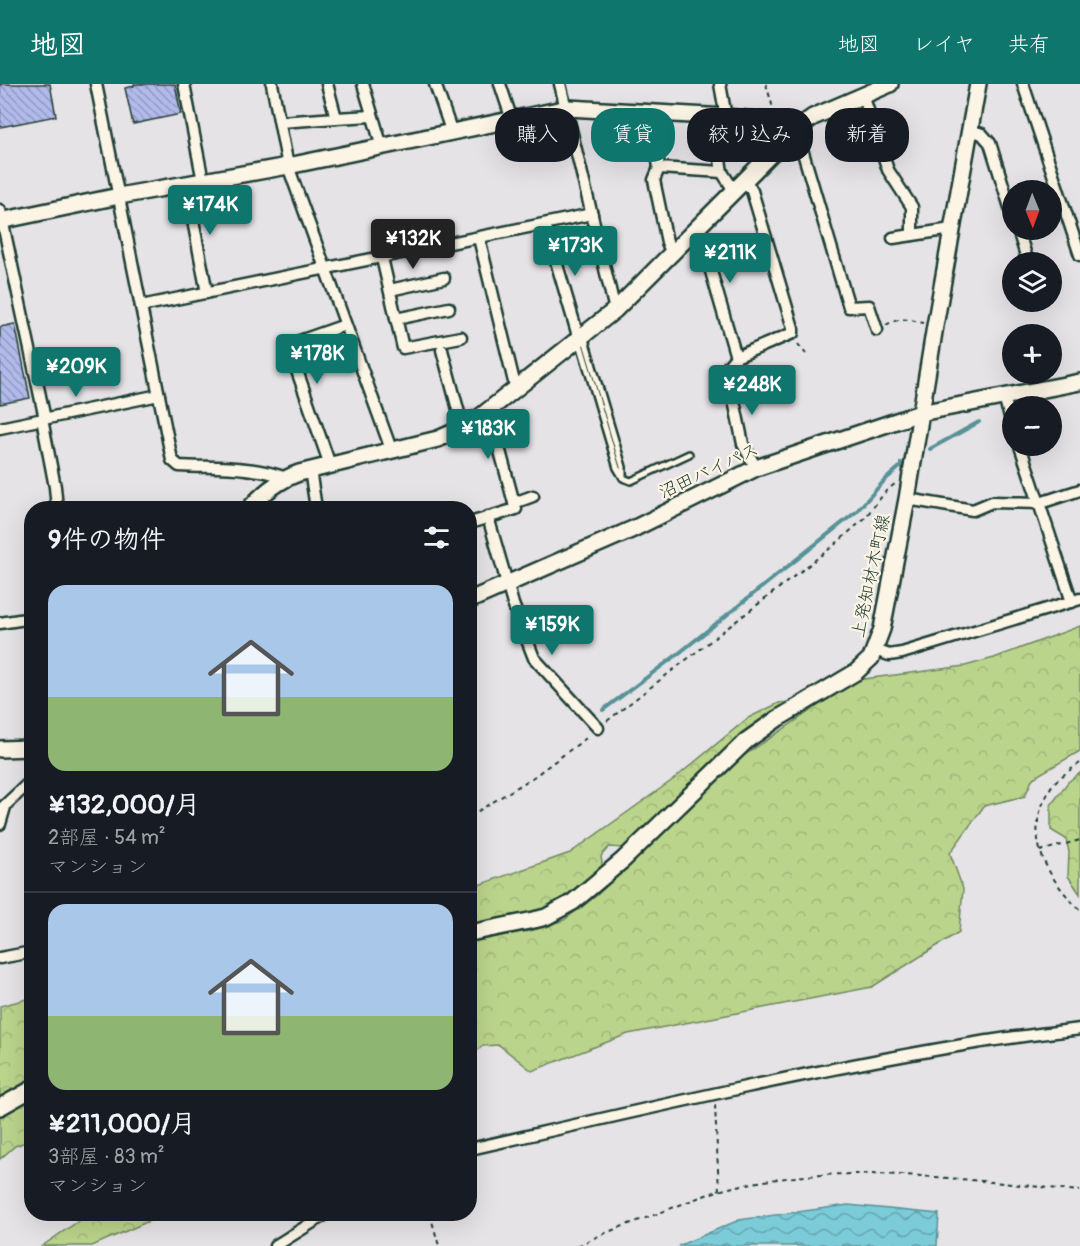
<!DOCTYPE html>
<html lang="ja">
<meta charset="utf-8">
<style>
:root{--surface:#171b24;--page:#242831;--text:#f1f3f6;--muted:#9ea1a6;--line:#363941;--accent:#0f766e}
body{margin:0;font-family:Pangolin,"Klee One",sans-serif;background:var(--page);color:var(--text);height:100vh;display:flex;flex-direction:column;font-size:22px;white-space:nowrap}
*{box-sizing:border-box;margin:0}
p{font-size:20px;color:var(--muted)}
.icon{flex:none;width:33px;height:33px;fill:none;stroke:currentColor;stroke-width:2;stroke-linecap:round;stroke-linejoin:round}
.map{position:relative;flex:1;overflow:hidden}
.side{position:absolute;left:24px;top:417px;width:453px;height:720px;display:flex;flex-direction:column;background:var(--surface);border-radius:24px;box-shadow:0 6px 24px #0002}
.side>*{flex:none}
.hud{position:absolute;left:495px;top:24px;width:495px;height:54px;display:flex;gap:12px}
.needle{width:39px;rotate:179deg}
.tools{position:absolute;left:1002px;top:96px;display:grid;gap:12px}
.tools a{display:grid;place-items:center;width:60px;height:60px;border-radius:50%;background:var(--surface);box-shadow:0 6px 24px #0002;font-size:30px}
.price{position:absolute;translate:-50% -51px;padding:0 14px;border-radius:6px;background:var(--accent);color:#fff;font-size:20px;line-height:39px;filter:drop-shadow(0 2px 3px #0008)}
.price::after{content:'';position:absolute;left:50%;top:36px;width:18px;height:14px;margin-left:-9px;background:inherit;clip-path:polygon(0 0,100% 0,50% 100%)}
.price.on{background:#222;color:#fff}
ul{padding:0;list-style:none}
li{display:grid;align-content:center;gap:12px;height:318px;padding:0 24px}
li+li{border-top:2px solid var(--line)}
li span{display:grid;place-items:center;height:186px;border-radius:18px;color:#555}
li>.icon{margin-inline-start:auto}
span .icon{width:108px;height:108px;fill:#fffc;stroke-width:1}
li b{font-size:26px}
h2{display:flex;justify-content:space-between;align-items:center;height:72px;padding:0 24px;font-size:26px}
.tag{padding:0 21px;border-radius:24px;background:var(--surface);box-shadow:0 6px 24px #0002;font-size:21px;line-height:54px}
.tag.on{background:var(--accent);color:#fff}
header{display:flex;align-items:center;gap:36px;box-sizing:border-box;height:84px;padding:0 30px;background:var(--accent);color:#fff}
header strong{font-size:28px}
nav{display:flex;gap:33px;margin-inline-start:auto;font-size:21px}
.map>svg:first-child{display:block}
.forest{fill:url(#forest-crowns);stroke:#6d8860;stroke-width:1.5}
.water{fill:url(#water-waves);stroke:#579297;stroke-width:1.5}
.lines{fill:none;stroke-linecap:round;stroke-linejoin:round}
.stream{stroke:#579297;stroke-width:4}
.building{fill:url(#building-back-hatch);stroke:#1f3d34;stroke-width:1.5}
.lane-casing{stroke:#1f3d34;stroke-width:10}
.street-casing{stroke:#1f3d34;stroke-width:15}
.secondary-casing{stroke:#1f3d34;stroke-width:20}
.path{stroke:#1f3d34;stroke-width:2;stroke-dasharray:4.5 4.5;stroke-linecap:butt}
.lane{stroke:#fcf5e5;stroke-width:5}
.street{stroke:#fcf5e5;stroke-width:10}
.secondary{stroke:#fcf5e5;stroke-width:15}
.labels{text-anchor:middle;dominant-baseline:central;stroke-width:4.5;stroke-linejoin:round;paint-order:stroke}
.street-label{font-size:18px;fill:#1f3d34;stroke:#fcf5e5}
</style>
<header>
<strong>地図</strong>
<nav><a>地図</a><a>レイヤ</a><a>共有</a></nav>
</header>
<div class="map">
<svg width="1080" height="1162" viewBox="0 0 1080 1162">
<defs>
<pattern id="forest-crowns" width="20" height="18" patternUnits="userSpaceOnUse" patternTransform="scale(1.5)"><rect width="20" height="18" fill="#bbd48b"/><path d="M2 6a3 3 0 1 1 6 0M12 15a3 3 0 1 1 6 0" fill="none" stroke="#a0b779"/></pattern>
<pattern id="water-waves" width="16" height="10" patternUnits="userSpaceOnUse" patternTransform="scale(1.5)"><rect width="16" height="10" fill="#7ccbd9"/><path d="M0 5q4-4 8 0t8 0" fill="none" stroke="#65a6b1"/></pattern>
<pattern id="building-back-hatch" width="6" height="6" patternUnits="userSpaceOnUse" patternTransform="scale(1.5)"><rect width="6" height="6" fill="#b2baeb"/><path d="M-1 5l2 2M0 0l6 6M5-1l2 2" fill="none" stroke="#9098bf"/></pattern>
</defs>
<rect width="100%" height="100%" fill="#e6e3e7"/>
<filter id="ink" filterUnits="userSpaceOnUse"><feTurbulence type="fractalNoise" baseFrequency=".0167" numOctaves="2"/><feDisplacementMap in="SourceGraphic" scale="12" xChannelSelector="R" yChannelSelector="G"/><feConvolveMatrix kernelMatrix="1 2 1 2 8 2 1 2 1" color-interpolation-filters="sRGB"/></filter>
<g filter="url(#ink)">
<!-- forest -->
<g class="forest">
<path d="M1080,542V667L1033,694L1025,712L984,722L950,769L963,805L959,848L872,903L628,950L532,987L499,961L482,962L472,972L471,993H470V855L530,847L564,836L596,812L745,671L856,596L965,582L994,574Z"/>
<path d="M791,618L741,654L624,764L609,763L601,772L603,786L585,802L537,830L470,844V804L570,769L674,695L748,634L779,619Z"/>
<path d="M1080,689V810L1068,792L1069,768L1066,755L1051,746V721L1068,698Z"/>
<path d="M31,914V999L0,1017V922Z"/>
<path d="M31,1012V1056L15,1062L0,1075V1031Z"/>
<path d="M89,1130H165L92,1162H42Z"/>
</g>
<!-- water -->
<path class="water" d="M848,1121L939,1130L937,1162H678L739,1136Z"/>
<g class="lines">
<!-- stream -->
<g class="stream">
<path d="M930,365L979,338"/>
<path d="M603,626L678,570L856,428L885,396L901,382V379"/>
</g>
</g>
<!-- building -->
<g class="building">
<path d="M0,0H50L56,32L0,43Z"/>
<path d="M134,0H175L181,30L133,40L125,4L134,2Z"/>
<path d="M15,240L30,314L0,320V243Z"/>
</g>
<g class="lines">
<defs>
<g id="lane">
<path d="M584,252L623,383V393"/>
<path d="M579,256L617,384L623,394L631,397L689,370"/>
</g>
<g id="street">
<path d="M96,0L172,376L179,382C216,384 251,381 286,394"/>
<path d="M184,0L203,97"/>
<path d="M272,0L288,82L391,365"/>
<path d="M327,0L336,34L372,32"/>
<path d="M363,0L382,63"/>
<path d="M435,0L452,49"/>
<path d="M500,0L512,36"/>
<path d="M560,0L615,226"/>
<path d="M720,0L726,33"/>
<path d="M1023,0L1080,171"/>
<path d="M863,11L888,86L912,123V151"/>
<path d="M652,29L659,84L722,88"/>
<path d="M280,38L336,34"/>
<path d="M796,45L849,223L869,222L877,246"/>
<path d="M970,46L982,50L990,59L1012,130"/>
<path d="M719,69L722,88L735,108"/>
<path d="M659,84L654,96L667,158L672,170"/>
<path d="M746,97L752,107L793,244V249L736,273L729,281L728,287L743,360L756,384"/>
<path d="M186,100L207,209"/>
<path d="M0,126L45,335"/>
<path d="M545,140L579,255"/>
<path d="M1018,146L1028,178"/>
<path d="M694,148L701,153L736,273"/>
<path d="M479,154L516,306"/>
<path d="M893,154L952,145"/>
<path d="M382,174L403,264L461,253"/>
<path d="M390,206L444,194"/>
<path d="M141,222L592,130"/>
<path d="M396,235L449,224"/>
<path d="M442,266L463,344"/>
<path d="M1004,314L1012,339"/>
<path d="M489,326L514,419"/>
<path d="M42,335L55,403L57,424"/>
<path d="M0,344L159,311"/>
<path d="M1020,362L1072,518"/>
<path d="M330,381L288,261L345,241"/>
<path d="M310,386L316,424"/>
<path d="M907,415L973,426L992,418L1040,419L1080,406"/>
<path d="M488,433L513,520L534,574L598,644"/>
<path d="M470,439L516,425L514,419L533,412"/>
<path d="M0,539L32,534"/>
<path d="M875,566L889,571L902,569L1080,515"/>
<path d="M0,726L32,696"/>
<path d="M0,740L5,723"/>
<path d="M0,874L32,868"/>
<path d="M470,1065C633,1028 797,989 963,961C1002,954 1041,950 1080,945"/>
<path d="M275,1162L326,1130"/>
</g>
<g id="secondary">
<path d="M0,137L119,112L288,82L568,24L726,33L778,38L796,45L813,33L890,0"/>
<path d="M250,424C264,408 279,396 299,389L438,355L463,344L480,333L615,226L796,45"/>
<path d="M470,516L633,445L756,384L920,329L1080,298"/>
<path d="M0,665L32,664"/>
<path d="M470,849L534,836L546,833L573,818L623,776L746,657L777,635L856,588L871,574L882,545L907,415L935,242L978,0"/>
<path d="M0,1023L32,1005"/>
</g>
</defs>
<!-- lane casing -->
<use href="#lane" class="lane-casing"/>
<!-- street casing -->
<use href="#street" class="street-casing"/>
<!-- secondary casing -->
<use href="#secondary" class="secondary-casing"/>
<!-- path -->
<g class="path">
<path d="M766,0L773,24"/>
<path d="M886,241C900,233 908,235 923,239"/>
<path d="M798,260L806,270"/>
<path d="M607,637L832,463L864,435L886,407L896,399"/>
<path d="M1080,679C1072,685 1062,691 1054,699C1050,703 1048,710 1045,715C1024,758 1050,796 1080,826"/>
<path d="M470,732L532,694L589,652"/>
<path d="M1040,767L1080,756"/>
<path d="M715,1021L719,1107"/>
<path d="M430,1130L439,1162"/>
<path d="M578,1162C602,1149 629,1140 654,1131C675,1123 696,1114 718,1107C833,1075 963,1096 1080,1107"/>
</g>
<!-- lane -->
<use href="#lane" class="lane"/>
<!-- street -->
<use href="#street" class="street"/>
<!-- secondary -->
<use href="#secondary" class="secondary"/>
</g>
</g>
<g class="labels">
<!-- street labels -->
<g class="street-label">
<text transform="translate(709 387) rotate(-25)">沼田バイパス</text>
<text transform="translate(871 492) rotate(-78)">上発知材木町線</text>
</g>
</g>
</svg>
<div class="tools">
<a><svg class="needle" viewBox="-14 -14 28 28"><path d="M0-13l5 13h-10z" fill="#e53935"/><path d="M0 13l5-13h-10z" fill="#9ea1a6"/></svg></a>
<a><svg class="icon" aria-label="layers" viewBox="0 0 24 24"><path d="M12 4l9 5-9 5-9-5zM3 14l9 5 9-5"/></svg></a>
<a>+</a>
<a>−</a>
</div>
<b class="price" style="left:210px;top:152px">¥174K</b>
<b class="price on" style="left:413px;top:186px">¥132K</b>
<b class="price" style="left:575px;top:193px">¥173K</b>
<b class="price" style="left:730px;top:200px">¥211K</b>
<b class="price" style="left:317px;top:301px">¥178K</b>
<b class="price" style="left:76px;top:314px">¥209K</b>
<b class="price" style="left:752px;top:332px">¥248K</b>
<b class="price" style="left:488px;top:376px">¥183K</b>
<b class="price" style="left:552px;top:572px">¥159K</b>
<div class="hud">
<a class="tag">購入</a>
<a class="tag on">賃貸</a>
<a class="tag">絞り込み</a>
<a class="tag">新着</a>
</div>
<section class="side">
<h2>9件の物件<svg class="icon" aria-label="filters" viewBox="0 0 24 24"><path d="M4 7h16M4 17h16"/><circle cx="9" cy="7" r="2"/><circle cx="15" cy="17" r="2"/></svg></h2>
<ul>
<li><span style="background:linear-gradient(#a9c7e8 60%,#8fb573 0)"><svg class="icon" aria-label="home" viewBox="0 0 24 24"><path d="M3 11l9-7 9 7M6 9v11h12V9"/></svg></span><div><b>¥132,000/月</b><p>2部屋 · 54 m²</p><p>マンション</p></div></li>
<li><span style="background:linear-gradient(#a9c7e8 60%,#8fb573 0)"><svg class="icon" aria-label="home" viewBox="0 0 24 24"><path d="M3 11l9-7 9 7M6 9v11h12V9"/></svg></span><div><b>¥211,000/月</b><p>3部屋 · 83 m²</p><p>マンション</p></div></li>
</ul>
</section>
</div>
